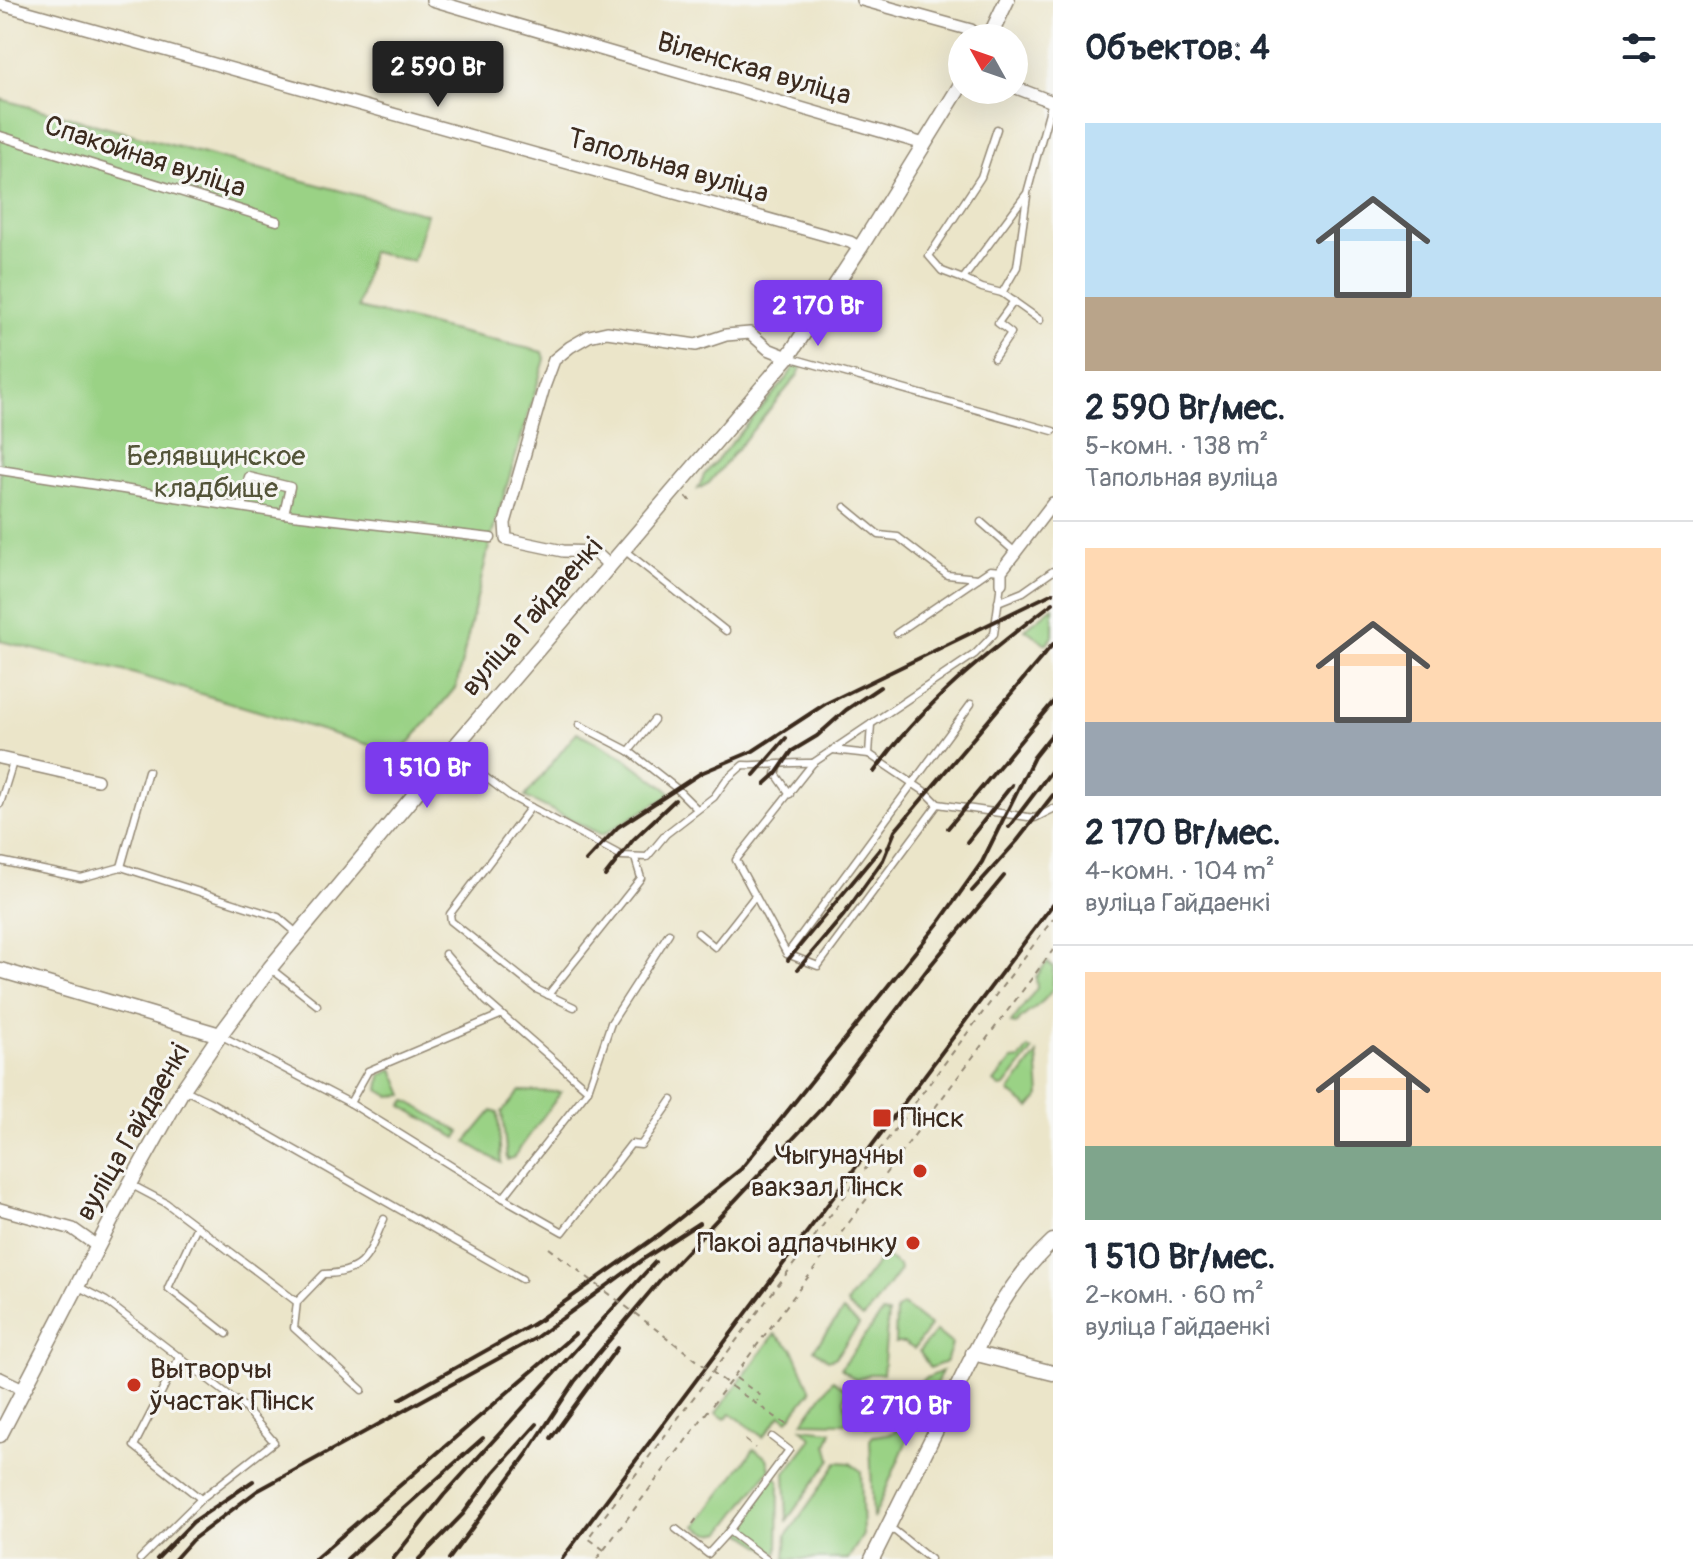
<!DOCTYPE html>
<html lang="ru">
<meta charset="utf-8">
<style>
:root{--surface:#fff;--page:#f6f6f7;--text:#1f2937;--muted:#747a83;--line:#e0e1e3;--accent:#7c3aed}
body{margin:0;font-family:Pangolin,sans-serif;background:var(--page);color:var(--text);height:100vh;display:flex;flex-direction:column;font-size:30px;white-space:nowrap}
*{box-sizing:border-box;margin:0}
p{font-size:26px;color:var(--muted)}
.icon{flex:none;width:44px;height:44px;fill:none;stroke:currentColor;stroke-width:2;stroke-linecap:round;stroke-linejoin:round}
.map{position:relative;flex:1;overflow:hidden}
.panel{display:flex;flex-direction:column;background:var(--surface);width:640px}
.panel>*{flex:none}
.needle{width:52px;rotate:310deg}
.controls{position:absolute;left:948px;top:24px;display:grid;gap:16px}
.controls a{display:grid;place-items:center;width:80px;height:80px;border-radius:50%;background:var(--surface);box-shadow:0 8px 32px #0002;font-size:40px}
.price{position:absolute;translate:-50% -68px;padding:0 18px;border-radius:8px;background:var(--accent);color:#fff;font-size:26px;line-height:52px;filter:drop-shadow(0 2px 4px #0008)}
.price::after{content:'';position:absolute;left:50%;top:48px;width:24px;height:18px;margin-left:-12px;background:inherit;clip-path:polygon(0 0,100% 0,50% 100%)}
.price.active{background:#222;color:#fff}
ul{padding:0;list-style:none}
li{display:grid;align-content:center;gap:16px;height:424px;padding:0 32px}
li+li{border-top:2px solid var(--line)}
li span{display:grid;place-items:center;height:248px;border-radius:0px;color:#555}
li>.icon{margin-inline-start:auto}
span .icon{width:144px;height:144px;fill:#fffc;stroke-width:1}
li b{font-size:34px}
h2{display:flex;justify-content:space-between;align-items:center;height:96px;padding:0 32px;font-size:34px}
main{display:flex;flex:1;min-height:0}
.map>svg:first-child{display:block}
.green{fill:#9ad285;stroke:#6a7e52;stroke-width:2}
.lines{fill:none;stroke-linecap:round;stroke-linejoin:round}
.service-casing{stroke:#938874;stroke-width:9}
.pedestrian-casing{stroke:#938874;stroke-width:11}
.minor-casing{stroke:#938874;stroke-width:14}
.tertiary-casing{stroke:#938874;stroke-width:17}
.path{stroke:#938874;stroke-width:2;stroke-dasharray:6 6;stroke-linecap:butt}
.service{stroke:#fff;stroke-width:6}
.pedestrian{stroke:#fff;stroke-width:8}
.minor{stroke:#fff;stroke-width:11}
.tertiary{stroke:#fff;stroke-width:14}
.rail{stroke:#3b2a1e;stroke-width:4}
.path-bridge{stroke:#938874;stroke-width:2;stroke-dasharray:6 6;stroke-linecap:butt}
.poi-dot{fill:#c8321e;stroke:#f6f6f2;stroke-width:3}
.labels{text-anchor:middle;dominant-baseline:central;stroke-width:6;stroke-linejoin:round;paint-order:stroke}
.street-label{font-size:28px;fill:#3b2a1e;stroke:#f6f6f2}
.park-label{font-size:28px;fill:#535438;stroke:#f6f6f2}
.poi-label{font-size:28px;fill:#3b2a1e;stroke:#f6f6f2;text-anchor:start}
</style>
<main>
<div class="map">
<svg width="1053" height="1559" viewBox="0 0 1053 1559">
<rect width="100%" height="100%" fill="#f6f6f2"/>
<filter id="ink" filterUnits="userSpaceOnUse"><feTurbulence type="fractalNoise" baseFrequency=".0125" numOctaves="2"/><feDisplacementMap in="SourceGraphic" scale="16" xChannelSelector="R" yChannelSelector="G"/><feConvolveMatrix kernelMatrix="1 2 1 2 8 2 1 2 1" color-interpolation-filters="sRGB"/></filter>
<filter id="wash" filterUnits="userSpaceOnUse"><feTurbulence type="fractalNoise" baseFrequency=".006" numOctaves="4" result="noise"/><feDisplacementMap in="SourceGraphic" scale="32" xChannelSelector="R" yChannelSelector="G"/><feGaussianBlur stdDeviation="1.8" result="paint"/><feColorMatrix in="noise" values="0 0 0 0 0 0 0 0 0 0 0 0 0 0 0 0 0 1.4 0 .05"/><feComposite in="paint" operator="in"/></filter>
<g filter="url(#wash)">
<rect width="100%" height="100%" fill="#ebe5c9"/>
<!-- green -->
<g class="green">
<path d="M0,99L427,214L413,261L371,252L358,308L543,352L545,359L491,538L456,687L400,754L135,674L0,641Z"/>
<path d="M800,363L802,365L798,375L709,483L698,489L704,475L787,378L794,366Z"/>
<path d="M1053,607V636L1046,644L1025,629Z"/>
<path d="M577,732L625,758L669,791L670,795L602,835L525,797Z"/>
<path d="M1047,962L1053,967C1053,972 1053,982 1053,987C1047,1003 1026,1011 1016,1024L1011,1023L1037,988L1036,977Z"/>
<path d="M1028,1048L1032,1051L1005,1086L1000,1087L994,1082L1012,1060L1020,1059Z"/>
<path d="M1037,1054L1040,1096L1030,1108L1009,1092Z"/>
<path d="M393,1069L404,1095L389,1096L379,1090L381,1076Z"/>
<path d="M520,1091L561,1092L513,1158L507,1160L502,1112Z"/>
<path d="M406,1100L460,1132L457,1138L402,1106Z"/>
<path d="M492,1111L498,1113L501,1163L466,1142Z"/>
<path d="M883,1255L899,1266L900,1270L868,1313L862,1318L848,1306L847,1303Z"/>
<path d="M903,1305L930,1326L914,1349L904,1343H895L896,1310Z"/>
<path d="M843,1311L859,1325L835,1358L828,1360L814,1349Z"/>
<path d="M882,1313L888,1314L883,1374H869L856,1380L841,1368Z"/>
<path d="M936,1331L952,1344L946,1362L930,1368L919,1351Z"/>
<path d="M775,1334L793,1349L811,1391L788,1420L781,1415L763,1437L731,1413L725,1419L716,1413Z"/>
<path d="M942,1371L919,1423H912L908,1419L911,1409L907,1387Z"/>
<path d="M833,1380L847,1390L844,1400L848,1420L845,1423L803,1422Z"/>
<path d="M886,1384L896,1391V1406L899,1417L893,1424L882,1423L876,1427H867L860,1421L863,1408L858,1400L860,1391L864,1388L876,1389Z"/>
<path d="M802,1428L832,1431L827,1445L831,1459L787,1520L785,1473L812,1438Z"/>
<path d="M897,1429L908,1438L873,1519L870,1440L873,1436L892,1433Z"/>
<path d="M754,1449L767,1458L770,1469L722,1532C712,1535 705,1532 696,1526Z"/>
<path d="M838,1462L850,1463L861,1471L863,1535L848,1559H785L787,1535Z"/>
<path d="M774,1476L779,1481L778,1552L773,1553L742,1533L739,1528Z"/>
</g>
</g>
<g filter="url(#ink)">
<g class="lines">
<defs>
<g id="service">
<path d="M997,129L981,177L929,256L942,271L963,279L1027,193L1052,101"/>
<path d="M1027,196L1017,267L1002,293L1040,320"/>
<path d="M963,279L982,288L1002,293"/>
<path d="M788,357L1053,431"/>
<path d="M994,358L1011,333L998,323L1014,301"/>
<path d="M845,507L879,535L898,537L947,575L978,578"/>
<path d="M981,522L1014,551"/>
<path d="M624,550L726,631"/>
<path d="M998,602L1023,592L1053,571"/>
<path d="M897,633L990,570L1001,571"/>
<path d="M579,725L629,751L676,788L697,809"/>
<path d="M833,750L869,754L871,724"/>
<path d="M451,751L510,796L622,856L647,857L666,834L714,797L726,780L743,765C768,766 789,762 813,763"/>
<path d="M629,751L654,720"/>
<path d="M869,754L927,793L938,804L1035,818L1053,809"/>
<path d="M779,765L776,774L790,794"/>
<path d="M0,804L13,762"/>
<path d="M938,804L818,966L787,954L736,860L813,763L975,654L994,634L1001,583"/>
<path d="M531,807L450,914L451,921L536,989L574,1007"/>
<path d="M0,861L81,878L121,867L278,917L298,934"/>
<path d="M121,867L148,771"/>
<path d="M698,933L715,947L755,896"/>
<path d="M445,954L486,1001L588,1090"/>
<path d="M787,954L971,704"/>
<path d="M270,968L317,1005"/>
<path d="M548,995L641,878L635,858"/>
<path d="M220,1035L350,1103L503,1198L588,1090L611,1023L669,933"/>
<path d="M183,1089L212,1103L522,1279"/>
<path d="M350,1103L368,1071L500,1015"/>
<path d="M130,1184L166,1203L297,1302L294,1328L362,1390"/>
<path d="M503,1198L563,1232L631,1144L641,1145L672,1100"/>
<path d="M197,1226L168,1288L227,1334"/>
<path d="M79,1287L106,1301L243,1406L274,1442L201,1499L140,1559"/>
<path d="M297,1302L324,1274C367,1273 368,1254 384,1219"/>
<path d="M180,1356L134,1446L201,1499"/>
<path d="M676,1529L708,1554L729,1531L766,1559"/>
<path d="M886,1530L895,1531L930,1559"/>
<path d="M729,1531L789,1450L772,1437"/>
</g>
<g id="pedestrian">
<path d="M0,136L277,221"/>
<path d="M0,470L284,514L491,538"/>
<path d="M242,507L249,477L290,487L284,514"/>
</g>
<g id="minor">
<path d="M432,0L924,144"/>
<path d="M862,0L971,30L980,38"/>
<path d="M0,4L850,242L860,248"/>
<path d="M1014,87L1053,102"/>
<path d="M610,566L595,552L563,551L506,539L505,523L544,387L554,360L570,347L589,336L607,332L696,345L726,335L750,333L768,349L788,357"/>
<path d="M1001,583V571L1053,503"/>
<path d="M0,758L97,780"/>
<path d="M0,1209L73,1229L97,1246"/>
<path d="M0,1378L23,1389"/>
</g>
<g id="tertiary">
<path d="M989,38L1007,0"/>
<path d="M0,970L220,1035"/>
<path d="M973,1353L1053,1373"/>
<path d="M0,1435L130,1184L183,1089L220,1035L270,968L451,751L788,357L860,248L962,83"/>
<path d="M872,1559C898,1506 925,1453 951,1400C981,1340 1003,1287 1053,1241"/>
</g>
</defs>
<!-- service casing -->
<use href="#service" class="service-casing"/>
<!-- pedestrian casing -->
<use href="#pedestrian" class="pedestrian-casing"/>
<!-- minor casing -->
<use href="#minor" class="minor-casing"/>
<!-- tertiary casing -->
<use href="#tertiary" class="tertiary-casing"/>
<!-- path -->
<g class="path">
<path d="M788,311L796,318"/>
<path d="M686,497L695,504"/>
<path d="M145,1101L158,1108"/>
<path d="M549,1248L587,1277"/>
<path d="M736,1378L761,1396L757,1401"/>
<path d="M732,1387L787,1425"/>
<path d="M745,1440L755,1448"/>
<path d="M693,1524L700,1514"/>
<path d="M604,1550L588,1538L1053,919"/>
<path d="M597,1559L1053,950"/>
</g>
<!-- service -->
<use href="#service" class="service"/>
<!-- pedestrian -->
<use href="#pedestrian" class="pedestrian"/>
<!-- minor -->
<use href="#minor" class="minor"/>
<!-- tertiary -->
<use href="#tertiary" class="tertiary"/>
<!-- rail -->
<g class="rail">
<path d="M874,772C922,704 987,653 1053,603"/>
<path d="M754,775L786,738"/>
<path d="M765,784L776,774L792,751L817,736L846,710L880,687"/>
<path d="M1009,827L1053,769"/>
<path d="M948,828L1053,702"/>
<path d="M967,842L1012,785"/>
<path d="M586,861L618,827L701,773L753,751L825,704L1053,593"/>
<path d="M605,876L633,840L675,800"/>
<path d="M972,891L1017,841L1053,795"/>
<path d="M788,960L880,849"/>
<path d="M798,969L843,916L883,860L895,831L1053,644"/>
<path d="M532,1325L660,1234L741,1169L940,921L982,862L1034,757L1053,733"/>
<path d="M400,1399L542,1319"/>
<path d="M551,1438L617,1348"/>
<path d="M157,1559L193,1522L253,1481"/>
<path d="M175,1559L192,1540L257,1491L534,1339L645,1258L699,1223"/>
<path d="M315,1559L575,1334"/>
<path d="M347,1559L483,1438"/>
<path d="M393,1559L444,1495L655,1262"/>
<path d="M419,1559L463,1514L494,1472L537,1424"/>
<path d="M449,1559L527,1454L575,1381L660,1280L822,1108L930,966L1004,876"/>
<path d="M562,1559L1053,904"/>
</g>
<!-- path-bridge -->
<path class="path-bridge" d="M587,1277L732,1387"/>
</g>
</g>
<!-- markers -->
<g class="poi-dot">
<rect x="872" y="1108" width="20" height="20" rx="4"/>
<circle cx="920" cy="1171" r="8"/>
<circle cx="913" cy="1243" r="8"/>
<circle cx="134" cy="1385" r="8"/>
</g>
<g class="labels">
<!-- street labels -->
<g class="street-label">
<text transform="translate(754 69) rotate(16)">Віленская вуліца</text>
<text transform="translate(145 157) rotate(18)">Спакойная вуліца</text>
<text transform="translate(668 166) rotate(16)">Тапольная вуліца</text>
<text transform="translate(532 617) rotate(-49)">вуліца Гайдаенкі</text>
<text transform="translate(133 1132) rotate(-60)">вуліца Гайдаенкі</text>
</g>
<!-- park labels -->
<g class="park-label">
<text x="216" y="456">Белявщинское<tspan x="216" dy="32">кладбище</tspan></text>
</g>
<!-- poi labels -->
<g class="poi-label">
<text x="900" y="1118">Пінск</text>
<text x="904" y="1155" text-anchor="end">Чыгуначны<tspan x="904" dy="32">вакзал Пінск</tspan></text>
<text x="897" y="1243" text-anchor="end">Пакоі адпачынку</text>
<text x="150" y="1369">Вытворчы<tspan x="150" dy="32">ўчастак Пінск</tspan></text>
</g>
</g>
</svg>
<div class="controls">
<a><svg class="needle" viewBox="-14 -14 28 28"><path d="M0-13l5 13h-10z" fill="#e53935"/><path d="M0 13l5-13h-10z" fill="#747a83"/></svg></a>
</div>
<b class="price active" style="left:438px;top:109px">2 590 Br</b>
<b class="price" style="left:818px;top:348px">2 170 Br</b>
<b class="price" style="left:427px;top:810px">1 510 Br</b>
<b class="price" style="left:906px;top:1448px">2 710 Br</b>
</div>
<section class="panel">
<h2>Объектов: 4<svg class="icon" aria-label="filters" viewBox="0 0 24 24"><path d="M4 7h16M4 17h16"/><circle cx="9" cy="7" r="2"/><circle cx="15" cy="17" r="2"/></svg></h2>
<ul>
<li><span style="background:linear-gradient(#bfe0f5 70%,#b9a48a 0)"><svg class="icon" aria-label="home" viewBox="0 0 24 24"><path d="M3 11l9-7 9 7M6 9v11h12V9"/></svg></span><div><b>2 590 Br/мес.</b><p>5-комн. · 138 m²</p><p>Тапольная вуліца</p></div></li>
<li><span style="background:linear-gradient(#ffd9b3 70%,#9aa5b1 0)"><svg class="icon" aria-label="home" viewBox="0 0 24 24"><path d="M3 11l9-7 9 7M6 9v11h12V9"/></svg></span><div><b>2 170 Br/мес.</b><p>4-комн. · 104 m²</p><p>вуліца Гайдаенкі</p></div></li>
<li><span style="background:linear-gradient(#ffd9b3 70%,#7fa58c 0)"><svg class="icon" aria-label="home" viewBox="0 0 24 24"><path d="M3 11l9-7 9 7M6 9v11h12V9"/></svg></span><div><b>1 510 Br/мес.</b><p>2-комн. · 60 m²</p><p>вуліца Гайдаенкі</p></div></li>
</ul>
</section>
</main>
